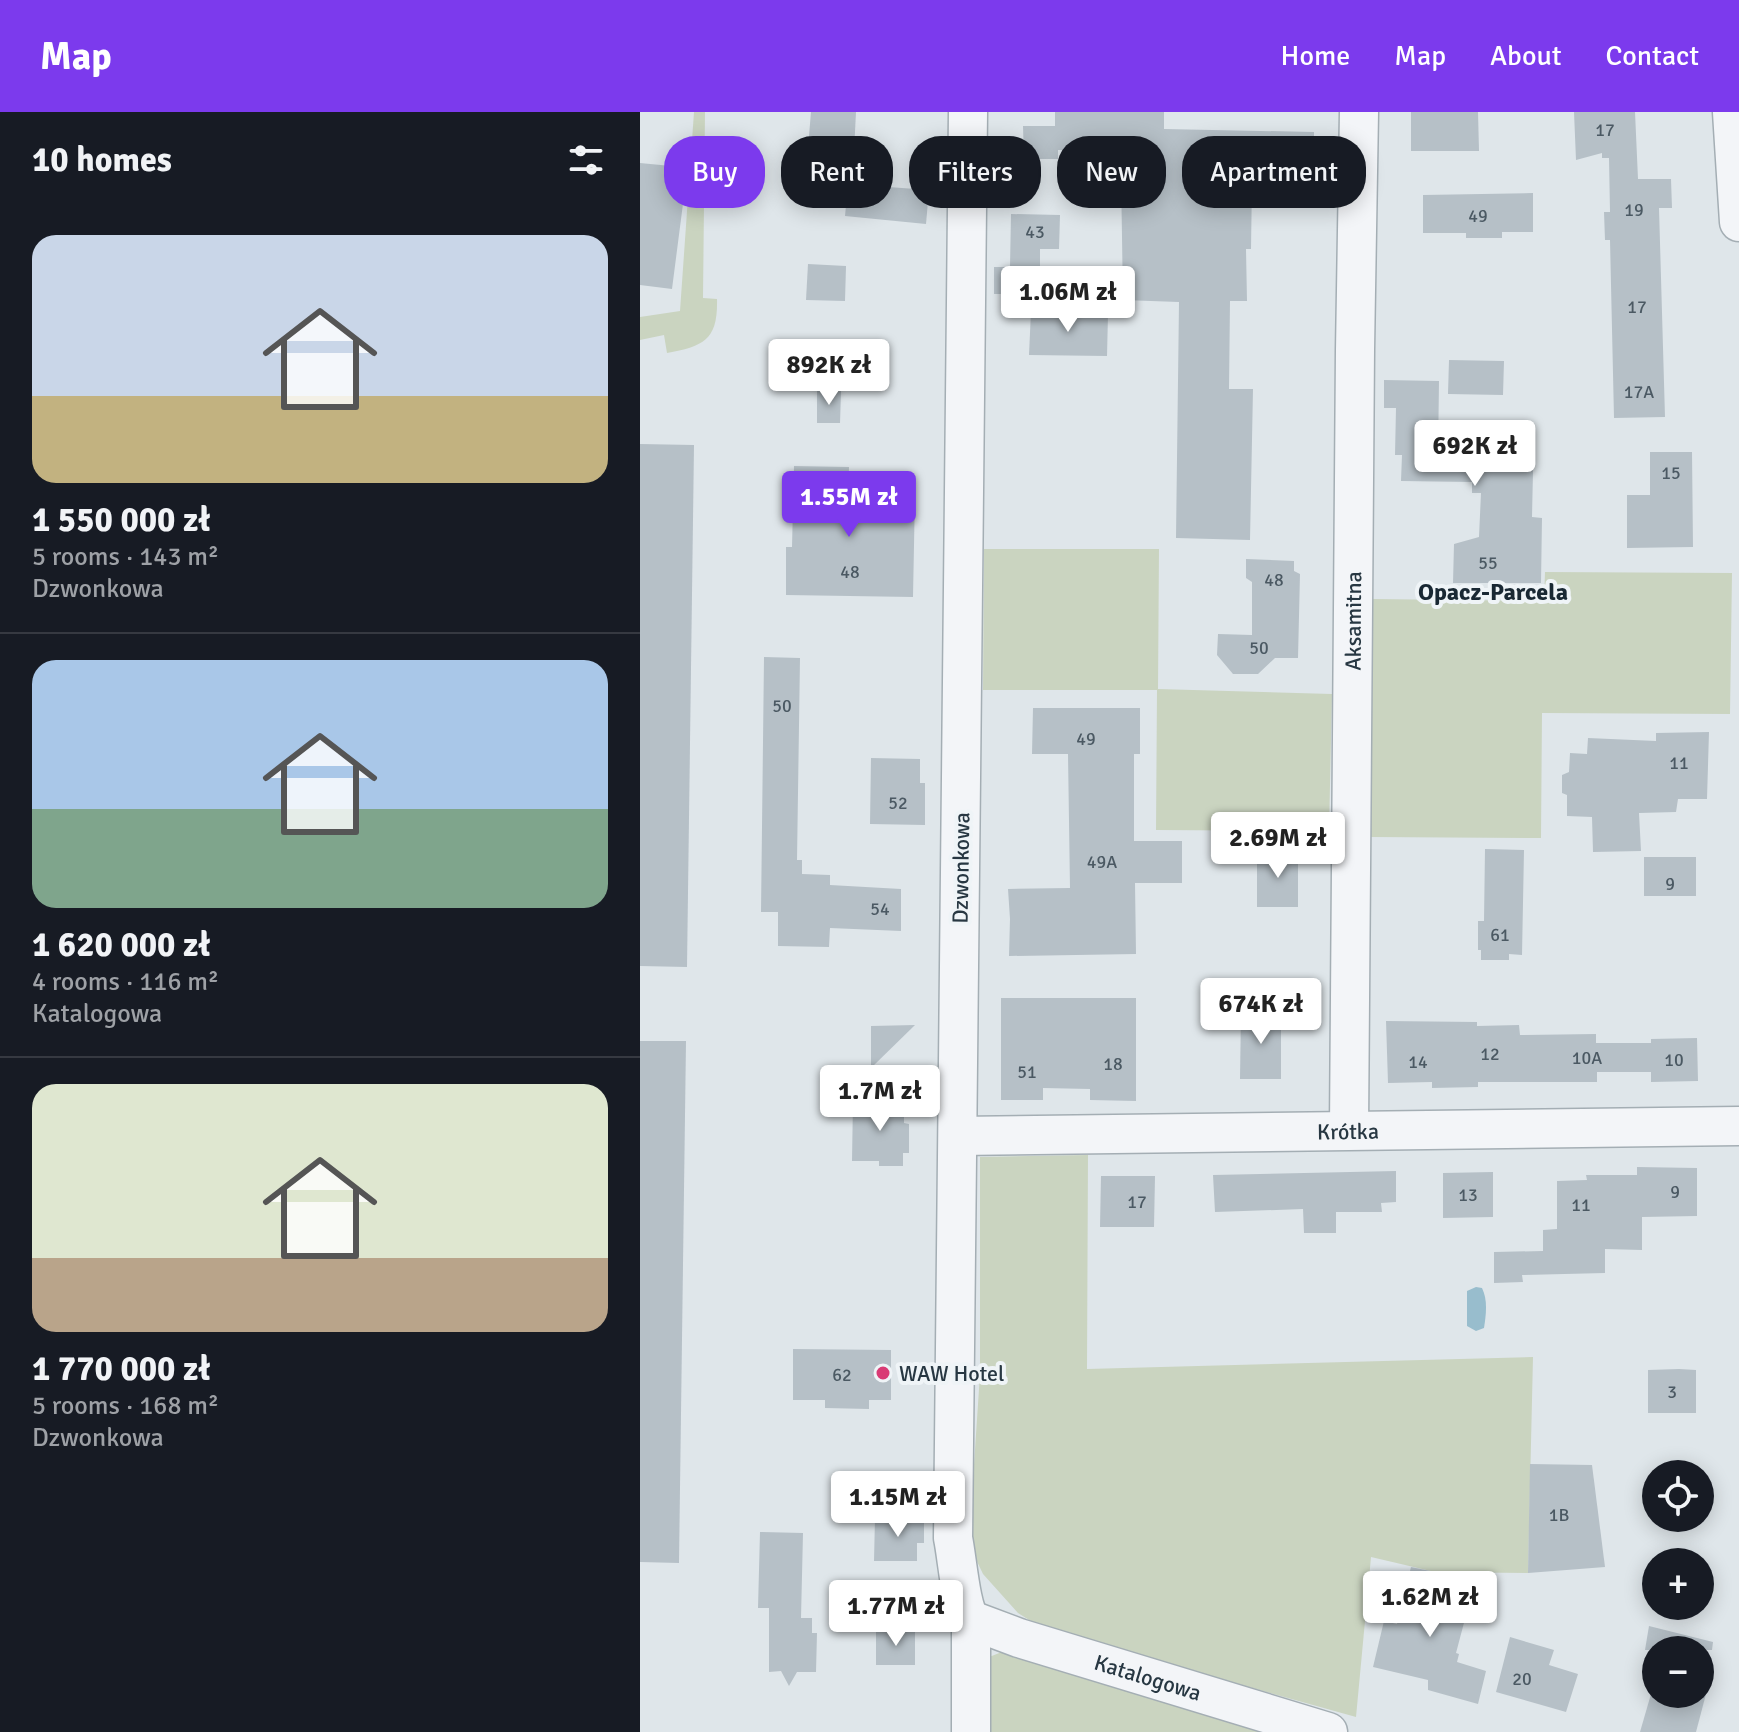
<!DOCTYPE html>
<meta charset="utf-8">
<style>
:root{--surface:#171b24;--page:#20242c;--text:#f1f3f6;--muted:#9ea1a6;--line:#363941;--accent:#7c3aed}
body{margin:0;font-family:Signika,sans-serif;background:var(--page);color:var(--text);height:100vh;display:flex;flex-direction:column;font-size:30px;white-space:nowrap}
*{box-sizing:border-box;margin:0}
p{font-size:26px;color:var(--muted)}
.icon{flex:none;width:44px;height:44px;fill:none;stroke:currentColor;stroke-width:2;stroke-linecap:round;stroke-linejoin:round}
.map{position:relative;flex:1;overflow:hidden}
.drawer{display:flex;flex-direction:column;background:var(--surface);width:640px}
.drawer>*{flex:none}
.banner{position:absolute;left:24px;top:24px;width:760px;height:72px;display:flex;gap:16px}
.buttons{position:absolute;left:1002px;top:1348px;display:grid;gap:16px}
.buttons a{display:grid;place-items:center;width:72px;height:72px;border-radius:50%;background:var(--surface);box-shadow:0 4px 20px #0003;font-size:40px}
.price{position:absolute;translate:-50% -68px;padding:0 18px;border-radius:8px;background:#fff;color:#222;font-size:26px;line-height:52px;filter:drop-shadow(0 2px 4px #0008)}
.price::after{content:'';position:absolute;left:50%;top:48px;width:24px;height:18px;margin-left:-12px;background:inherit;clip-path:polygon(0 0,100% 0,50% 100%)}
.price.on{background:var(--accent);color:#fff}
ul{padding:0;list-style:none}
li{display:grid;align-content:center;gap:16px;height:424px;padding:0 32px}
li+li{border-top:2px solid var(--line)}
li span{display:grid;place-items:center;height:248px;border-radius:24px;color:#555}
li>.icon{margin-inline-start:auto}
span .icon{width:144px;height:144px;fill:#fffc;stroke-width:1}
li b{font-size:34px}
h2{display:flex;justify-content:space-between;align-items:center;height:96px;padding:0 32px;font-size:34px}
.pill{padding:0 28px;border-radius:32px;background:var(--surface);box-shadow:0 4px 20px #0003;font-size:28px;line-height:72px}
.pill.on{background:var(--accent);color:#fff}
header{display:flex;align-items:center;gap:48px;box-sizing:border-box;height:112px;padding:0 40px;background:var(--accent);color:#fff}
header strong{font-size:38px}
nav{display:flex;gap:44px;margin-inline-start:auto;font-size:28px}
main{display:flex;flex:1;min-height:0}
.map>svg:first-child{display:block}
.green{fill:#cad4c0}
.water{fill:#98bdcd}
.building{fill:#b6c0c7}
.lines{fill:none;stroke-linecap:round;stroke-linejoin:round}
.minor-casing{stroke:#a4aeb4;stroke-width:41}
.minor{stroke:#f3f5f8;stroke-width:38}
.poi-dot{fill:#d93b75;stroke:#eff4f7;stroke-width:3}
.labels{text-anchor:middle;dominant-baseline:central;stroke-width:8;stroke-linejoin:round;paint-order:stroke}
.number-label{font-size:18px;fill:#4b5963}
.street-label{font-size:22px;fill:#273742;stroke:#eff4f7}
.poi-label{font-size:22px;fill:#273742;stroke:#eff4f7;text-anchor:start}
.neighbourhood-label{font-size:24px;font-weight:bold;fill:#192833;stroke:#eff4f7}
</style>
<header>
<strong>Map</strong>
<nav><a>Home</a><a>Map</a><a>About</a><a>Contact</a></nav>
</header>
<main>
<section class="drawer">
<h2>10 homes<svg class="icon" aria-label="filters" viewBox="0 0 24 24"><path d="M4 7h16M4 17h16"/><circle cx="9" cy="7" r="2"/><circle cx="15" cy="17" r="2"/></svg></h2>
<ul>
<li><span style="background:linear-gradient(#c9d6e8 65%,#c2b280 0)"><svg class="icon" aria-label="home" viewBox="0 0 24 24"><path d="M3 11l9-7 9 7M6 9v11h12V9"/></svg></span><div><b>1 550 000 zł</b><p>5 rooms · 143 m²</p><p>Dzwonkowa</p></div></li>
<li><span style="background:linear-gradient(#a9c7e8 60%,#7fa58c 0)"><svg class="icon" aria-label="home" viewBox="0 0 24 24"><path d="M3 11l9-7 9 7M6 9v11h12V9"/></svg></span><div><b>1 620 000 zł</b><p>4 rooms · 116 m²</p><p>Katalogowa</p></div></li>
<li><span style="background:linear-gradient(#dfe7d0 70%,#b9a48a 0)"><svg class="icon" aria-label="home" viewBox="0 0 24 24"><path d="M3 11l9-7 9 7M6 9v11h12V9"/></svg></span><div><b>1 770 000 zł</b><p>5 rooms · 168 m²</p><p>Dzwonkowa</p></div></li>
</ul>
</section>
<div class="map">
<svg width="1099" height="1620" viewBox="0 0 1099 1620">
<rect width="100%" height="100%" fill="#dfe6ea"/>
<!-- green -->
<g class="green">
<path d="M54,0H65L63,186L77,187C78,228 64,234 27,241L24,223L0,228V205L40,199Z"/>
<path d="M344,437H519L518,577L692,582L689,719L516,718L517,578H343Z"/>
<path d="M905,460L1092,461L1090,602L902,601L901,726L730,725L733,487L904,489Z"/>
<path d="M448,1043L447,1257L893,1245L888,1461L795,1460L731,1445L716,1605L405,1518L378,1501L343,1462L332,1439L330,1413L340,1262V1045Z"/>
<path d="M367,1538L629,1620H339L344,1547Z"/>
</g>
<!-- water -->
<path class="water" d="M836,1175L842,1176C848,1188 846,1203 844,1216L836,1219L827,1214V1179Z"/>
<!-- building -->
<g class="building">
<path d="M171,0H216L214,39L168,36Z"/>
<path d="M415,0H524V17L674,20V72L612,70L611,137H606L607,189H590L589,277H613L610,428L536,426L539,190L483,188L481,62L469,61L470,39L418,38V47H384L383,14H415Z"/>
<path d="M771,0H838L839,39H771Z"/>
<path d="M934,0H995L998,67H1031L1032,96H1019L1025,305L974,306L970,128H965L964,100H970L969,46H962V41L936,48Z"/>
<path d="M0,51L31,54V63L41,65L39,82L44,84L32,177L0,173Z"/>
<path d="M208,72L289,78L286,112L205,104Z"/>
<path d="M893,81V120H862V126H826V121H783V83Z"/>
<path d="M371,102L420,103L419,137H400V155H397V182H354V155H370Z"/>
<path d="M168,152L206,154L205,189L166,188Z"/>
<path d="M391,199L468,202L467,244L389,243Z"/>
<path d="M809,248L864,249L863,283L808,282Z"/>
<path d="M744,268L799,269L798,342L809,343L813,348L860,349V314L894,315L892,405L902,406L901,471H813L814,432L839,425L841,381H832V370L761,369L762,343H755L756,296H744Z"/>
<path d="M177,279H201L200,311H177Z"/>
<path d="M0,332L54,333L47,855L0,854Z"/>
<path d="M1010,340H1052L1053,435L987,436V383H1010Z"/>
<path d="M154,354L209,355L208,381L275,382L273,485L146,483V435H152Z"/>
<path d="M606,447L654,449V459L660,462L658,546H635L618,562H593L577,543L578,522L612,523V470L606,466Z"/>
<path d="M124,545L160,546L157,748H162V762L190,763V773L261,777V819L190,816L189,835L138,834V800H121Z"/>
<path d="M393,596H500V642H494V729H542V771H495L496,842L369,844L370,807L368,777L430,776L428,642H392Z"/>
<path d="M1069,620L1067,687H1038L1036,700L999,701L1001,739L953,740L952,705L927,704V683L922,681V663L929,660L930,641L947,642L948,626L1016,629V621Z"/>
<path d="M231,646L280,647V671H285V713L230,712Z"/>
<path d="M845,737L884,738L882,843L869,842V848H841V838H838V809H844Z"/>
<rect x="617" y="741" width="41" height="54"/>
<rect x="1004" y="745" width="52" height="39"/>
<path d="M361,886H496V989L450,988V977L403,976V988H361Z"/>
<path d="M601,900L641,901V967H600Z"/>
<path d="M746,909L837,910V914L879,913L880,923L956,922V931H1011V927L1057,926L1058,969L1011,970V960H957V970H838V975L792,976V970L748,971Z"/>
<path d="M275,913L231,956V914Z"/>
<path d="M0,929H46L39,1451L0,1450Z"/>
<path d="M213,988L264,990V1011L269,1012V1041H263V1054H239V1049H212Z"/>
<path d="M997,1055L1057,1056V1104L1002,1105V1138L965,1137V1161L882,1163L883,1170L854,1171V1140L903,1139V1118L917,1117V1069L947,1068L946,1063H997Z"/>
<path d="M756,1059V1090L741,1091L742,1100H696V1121H664L663,1097L575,1100L573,1063Z"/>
<path d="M853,1060V1105L803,1106V1061Z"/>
<path d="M461,1064H515L514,1115H460Z"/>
<path d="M153,1237L251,1238V1288H229V1297L185,1296V1288H153Z"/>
<path d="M1039,1257L1056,1258V1301H1008V1258Z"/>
<path d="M890,1352L952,1353L965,1455L888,1461Z"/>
<path d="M235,1406L284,1407V1431H277V1449H234Z"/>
<path d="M120,1420L163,1421L161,1506H172V1521H177L176,1560H157L149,1574L141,1559L129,1560V1496H118Z"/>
<path d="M771,1455L795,1460L793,1470L827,1474L822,1506L825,1507L816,1541L819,1542L817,1550L846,1559L838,1592L788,1578V1568L733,1555L744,1509L757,1512Z"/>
<path d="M1009,1514L1073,1530L1072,1538H1005Z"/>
<path d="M275,1518V1553H236V1519Z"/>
<path d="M870,1525L914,1538L909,1553L938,1562L926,1600L856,1580Z"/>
<path d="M1011,1582H1066L1056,1620H1000Z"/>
</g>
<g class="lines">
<defs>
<g id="minor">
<path d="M328,0L313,1426C317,1444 321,1499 331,1508"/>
<path d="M1092,0L1099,110"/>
<path id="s1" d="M709,1017L715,238L719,0"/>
<path id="s2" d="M318,1024L1099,1014"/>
<path id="s3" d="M331,1508L379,1526L688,1620"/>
<path d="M331,1508V1620"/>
</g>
</defs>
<!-- minor casing -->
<use href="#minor" class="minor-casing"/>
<!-- minor -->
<use href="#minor" class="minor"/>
</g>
<!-- markers -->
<circle class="poi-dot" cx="243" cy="1261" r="8"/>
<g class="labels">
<!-- number labels -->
<g class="number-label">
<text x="965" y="18">17</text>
<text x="994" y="98">19</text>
<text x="838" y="104">49</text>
<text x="395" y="120">43</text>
<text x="997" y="195">17</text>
<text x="999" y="280">17A</text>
<text x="1031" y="361">15</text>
<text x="848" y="451">55</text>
<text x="210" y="460">48</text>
<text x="634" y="468">48</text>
<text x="619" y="536">50</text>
<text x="142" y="594">50</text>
<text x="446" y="627">49</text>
<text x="1039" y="651">11</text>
<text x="258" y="691">52</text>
<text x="462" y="750">49A</text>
<text x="1030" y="772">9</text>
<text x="240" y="797">54</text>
<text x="860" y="823">61</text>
<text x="850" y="942">12</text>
<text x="947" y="946">10A</text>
<text x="1034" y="948">10</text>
<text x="778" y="950">14</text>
<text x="473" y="952">18</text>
<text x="387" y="960">51</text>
<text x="1035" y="1080">9</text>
<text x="828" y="1083">13</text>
<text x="497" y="1090">17</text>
<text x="941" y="1093">11</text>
<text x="202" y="1263">62</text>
<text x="1032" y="1280">3</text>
<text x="919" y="1403">1B</text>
<text x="882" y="1567">20</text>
</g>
<!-- street labels -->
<g class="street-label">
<text stroke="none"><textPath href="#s1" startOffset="508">Aksamitna</textPath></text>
<text transform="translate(321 756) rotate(-89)">Dzwonkowa</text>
<text stroke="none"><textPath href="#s2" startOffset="390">Krótka</textPath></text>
<text stroke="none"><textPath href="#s3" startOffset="186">Katalogowa</textPath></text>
</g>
<!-- poi labels -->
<g class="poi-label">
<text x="259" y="1261">WAW Hotel</text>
</g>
<!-- neighbourhood labels -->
<g class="neighbourhood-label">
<text x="853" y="480">Opacz-Parcela</text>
</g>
</g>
</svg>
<div class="buttons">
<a><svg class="icon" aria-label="locate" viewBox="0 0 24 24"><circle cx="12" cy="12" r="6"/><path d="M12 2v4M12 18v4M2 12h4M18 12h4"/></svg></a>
<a>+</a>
<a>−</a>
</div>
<b class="price" style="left:428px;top:222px">1.06M zł</b>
<b class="price" style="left:189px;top:295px">892K zł</b>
<b class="price" style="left:835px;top:376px">692K zł</b>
<b class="price on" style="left:209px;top:427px">1.55M zł</b>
<b class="price" style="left:638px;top:768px">2.69M zł</b>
<b class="price" style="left:621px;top:934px">674K zł</b>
<b class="price" style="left:240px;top:1021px">1.7M zł</b>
<b class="price" style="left:258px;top:1427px">1.15M zł</b>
<b class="price" style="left:790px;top:1527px">1.62M zł</b>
<b class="price" style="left:256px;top:1536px">1.77M zł</b>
<div class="banner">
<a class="pill on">Buy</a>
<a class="pill">Rent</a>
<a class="pill">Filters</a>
<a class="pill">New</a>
<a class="pill">Apartment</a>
</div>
</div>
</main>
